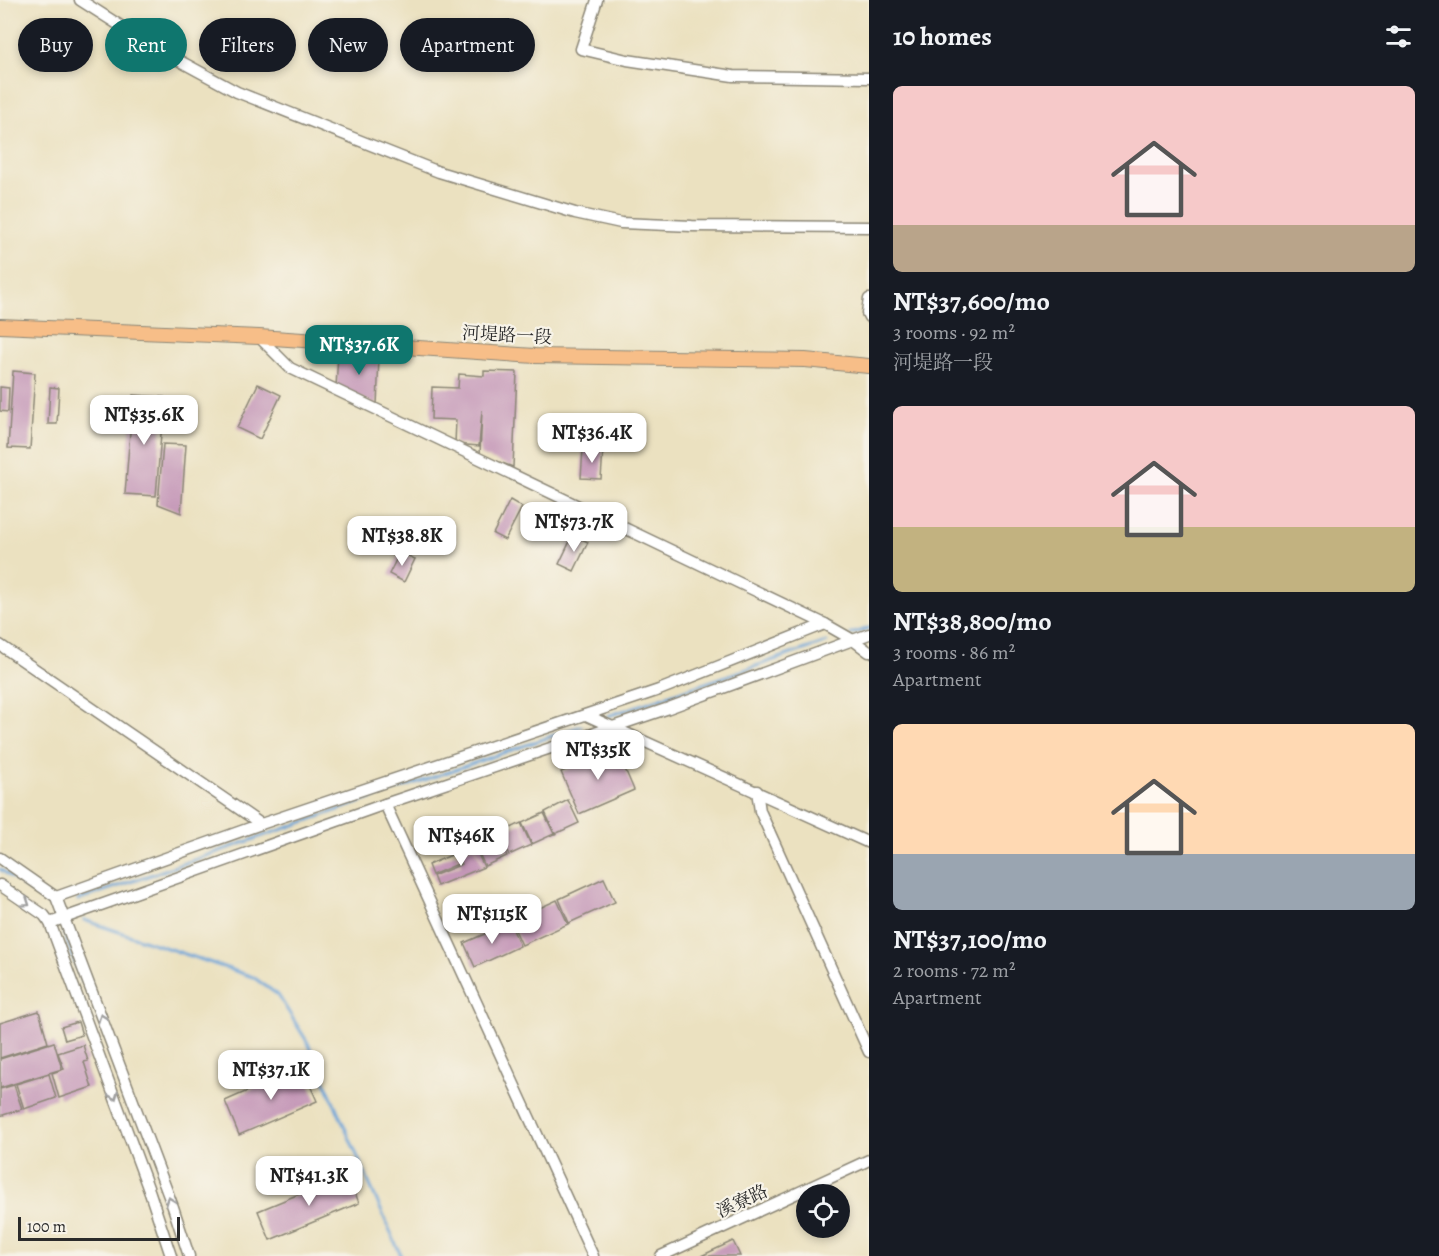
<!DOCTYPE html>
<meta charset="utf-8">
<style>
:root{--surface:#171b24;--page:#20242c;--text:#f1f3f6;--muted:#9ea1a6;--accent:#0f766e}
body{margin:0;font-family:Alegreya,"Noto Serif TC",serif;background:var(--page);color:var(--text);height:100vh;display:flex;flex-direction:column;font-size:22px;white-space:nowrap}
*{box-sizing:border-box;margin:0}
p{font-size:20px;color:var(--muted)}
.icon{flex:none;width:33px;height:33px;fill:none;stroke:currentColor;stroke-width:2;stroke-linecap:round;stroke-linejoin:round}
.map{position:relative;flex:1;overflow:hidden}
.drawer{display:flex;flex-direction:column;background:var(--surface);width:570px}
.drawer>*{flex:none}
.hud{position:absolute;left:18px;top:18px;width:570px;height:54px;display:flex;gap:12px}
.tools{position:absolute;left:796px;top:1184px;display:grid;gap:12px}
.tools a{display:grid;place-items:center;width:54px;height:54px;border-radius:50%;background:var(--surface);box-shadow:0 3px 9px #0003;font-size:30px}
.scale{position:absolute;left:18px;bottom:15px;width:162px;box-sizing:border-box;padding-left:6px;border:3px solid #2b2b2b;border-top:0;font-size:16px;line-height:21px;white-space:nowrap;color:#2b2b2b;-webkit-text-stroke:4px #f7f3e8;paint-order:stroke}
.price{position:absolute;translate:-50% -51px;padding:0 14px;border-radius:12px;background:#fff;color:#222;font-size:20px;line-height:39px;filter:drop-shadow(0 2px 3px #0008)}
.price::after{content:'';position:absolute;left:50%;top:36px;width:18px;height:14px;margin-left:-9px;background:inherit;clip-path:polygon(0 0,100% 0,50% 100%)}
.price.selected{background:var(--accent);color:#fff}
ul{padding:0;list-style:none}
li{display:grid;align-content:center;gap:12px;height:318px;padding:0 24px}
li span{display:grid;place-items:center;height:186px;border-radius:9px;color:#555}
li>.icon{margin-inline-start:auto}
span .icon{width:108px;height:108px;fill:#fffc;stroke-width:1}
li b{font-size:26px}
h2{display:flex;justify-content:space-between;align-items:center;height:72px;padding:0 24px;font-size:26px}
.tag{padding:0 21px;border-radius:27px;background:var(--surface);box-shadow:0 3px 9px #0003;font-size:21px;line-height:54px}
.tag.selected{background:var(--accent);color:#fff}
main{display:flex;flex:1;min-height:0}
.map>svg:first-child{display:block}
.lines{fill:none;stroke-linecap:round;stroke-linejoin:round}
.stream{stroke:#68a2d7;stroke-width:3}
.building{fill:#c598b8}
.minor-casing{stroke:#8b8676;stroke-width:13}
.major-casing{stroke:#8b8676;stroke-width:16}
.minor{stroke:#fff;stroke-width:10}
.major{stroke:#f7be88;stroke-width:14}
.oneway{stroke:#a0a0a0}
.labels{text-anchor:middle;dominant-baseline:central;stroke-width:4.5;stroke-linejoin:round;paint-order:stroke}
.street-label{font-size:18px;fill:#2b2b2b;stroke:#f7f3e8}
</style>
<main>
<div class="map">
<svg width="869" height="1256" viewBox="0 0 869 1256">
<rect width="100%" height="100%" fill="#f7f3e8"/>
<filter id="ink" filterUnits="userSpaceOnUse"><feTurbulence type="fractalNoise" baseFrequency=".0167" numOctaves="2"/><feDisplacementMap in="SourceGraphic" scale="12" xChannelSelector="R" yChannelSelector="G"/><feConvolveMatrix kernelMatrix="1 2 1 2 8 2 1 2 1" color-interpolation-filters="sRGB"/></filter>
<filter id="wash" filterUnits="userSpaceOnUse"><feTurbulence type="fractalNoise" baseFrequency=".008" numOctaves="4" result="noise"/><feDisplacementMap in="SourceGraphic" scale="24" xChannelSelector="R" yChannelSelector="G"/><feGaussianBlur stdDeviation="1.35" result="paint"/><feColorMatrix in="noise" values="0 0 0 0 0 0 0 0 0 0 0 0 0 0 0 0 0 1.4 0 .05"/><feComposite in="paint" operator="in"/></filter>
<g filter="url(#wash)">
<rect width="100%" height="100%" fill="#ebe1c0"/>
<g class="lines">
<!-- stream -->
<g class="stream">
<path d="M851,634L869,628"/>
<path d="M608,716L827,642"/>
<path d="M0,869L55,908"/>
<path d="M78,900L581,726"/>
<path d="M84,920L253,977L278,995L308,1043L401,1256"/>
<path d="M63,931L82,982"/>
</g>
</g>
<g id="blocks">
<!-- building -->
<g class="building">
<path d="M338,355L379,357L377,405L336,387Z"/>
<path d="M13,371L35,373L30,449L8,448Z"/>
<path d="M484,371L517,372L513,467L480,455L482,410L479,446L455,444L456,420L431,419L432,387L458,388L459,374L484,376Z"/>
<path d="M258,384L281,395L260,439L237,428Z"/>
<path d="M0,387L9,388L8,412L0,411Z"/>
<path d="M50,387L59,388L57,424H48Z"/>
<path d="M133,395L164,397L156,496L125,494Z"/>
<path d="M163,444L186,445L181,513L158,504Z"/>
<path d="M583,449L603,450L601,479L581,478Z"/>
<path d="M510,500L522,507L505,540L493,534Z"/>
<path d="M591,522L601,526L597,536L587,531Z"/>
<path d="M573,535L588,542L574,571L559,564Z"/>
<path d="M400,552L415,559L404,582L389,574Z"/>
<path d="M616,748L634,790L579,814L561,772Z"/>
<path d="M568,800L579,823L555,834L545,812Z"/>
<path d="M544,813L554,834L532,844L522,823Z"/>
<path d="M521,823L531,845L509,855L499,834Z"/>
<path d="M497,834L507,856L485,866L475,845Z"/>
<path d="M474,846L484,867L437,886L433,876L462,864L457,853Z"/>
<path d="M456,853L460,863L432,875L428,865Z"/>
<path d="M604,878L615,902L569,923L559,899Z"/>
<path d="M557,900L568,924L522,945L511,921Z"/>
<path d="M510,923L520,946L475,967L464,943Z"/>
<path d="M39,1011L48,1043L0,1058V1023Z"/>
<path d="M78,1022L82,1035L65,1040L61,1027Z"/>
<path d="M54,1042L62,1069L0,1088V1059Z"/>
<path d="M83,1045L88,1061L84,1062L92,1087L59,1098L52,1073L64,1069L58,1053Z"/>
<path d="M302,1067L317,1101L239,1135L225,1101Z"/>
<path d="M49,1074L56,1098L24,1109L16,1084Z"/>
<path d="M14,1085L22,1109L0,1116V1089Z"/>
<path d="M348,1174L359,1203L270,1240L258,1211Z"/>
<path d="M733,1241L740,1256H701Z"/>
</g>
</g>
</g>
<g filter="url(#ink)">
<use href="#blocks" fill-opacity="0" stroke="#8b8676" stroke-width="1.5"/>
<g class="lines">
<defs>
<g id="minor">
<path d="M80,0L152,46L237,92L439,172L575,213L621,223L692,226L869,227"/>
<path d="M597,0L581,49L627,60L733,76L869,78"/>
<path d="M869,299L867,313L869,317"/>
<path d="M259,337L290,368L825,624L853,640L869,652"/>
<path d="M0,645L261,824"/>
<path d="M586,715L869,843"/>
<path d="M757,791L760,811L869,1052"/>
<path d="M385,804L593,1256"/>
<path d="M0,858L56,897L173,1207L189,1256"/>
<path d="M0,885L44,915L50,923L150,1193L171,1256"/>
<path d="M56,897L261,824L659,690L825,624"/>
<path d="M50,923L385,804L666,709L869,634"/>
<path d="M661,1256L869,1160"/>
</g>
<path id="major" d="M0,326L259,337L535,356L805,360L869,366"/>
</defs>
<!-- minor casing -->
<use href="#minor" class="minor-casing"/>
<!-- major casing -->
<use href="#major" class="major-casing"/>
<!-- minor -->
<use href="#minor" class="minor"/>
<!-- major -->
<use href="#major" class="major"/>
</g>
<!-- one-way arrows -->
<defs><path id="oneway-chevron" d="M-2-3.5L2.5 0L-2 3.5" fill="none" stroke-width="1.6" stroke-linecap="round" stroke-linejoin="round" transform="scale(1.5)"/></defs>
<g class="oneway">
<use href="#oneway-chevron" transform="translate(26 903) rotate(34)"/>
<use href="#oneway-chevron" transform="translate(102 1018) rotate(-110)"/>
<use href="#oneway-chevron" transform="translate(114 1096) rotate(70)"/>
<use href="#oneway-chevron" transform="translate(170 1201) rotate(-110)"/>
</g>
</g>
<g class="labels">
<!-- street labels -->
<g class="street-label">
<text transform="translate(507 335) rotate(3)">河堤路一段</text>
<text transform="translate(742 1201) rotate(-25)">溪寮路</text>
</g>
</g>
</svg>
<div class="tools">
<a><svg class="icon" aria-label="locate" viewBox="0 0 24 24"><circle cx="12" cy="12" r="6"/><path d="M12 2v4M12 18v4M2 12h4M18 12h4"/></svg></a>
</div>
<div class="scale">100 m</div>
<b class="price selected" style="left:359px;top:376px">NT$37.6K</b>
<b class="price" style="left:144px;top:446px">NT$35.6K</b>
<b class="price" style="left:592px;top:464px">NT$36.4K</b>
<b class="price" style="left:574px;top:553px">NT$73.7K</b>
<b class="price" style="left:402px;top:567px">NT$38.8K</b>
<b class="price" style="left:598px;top:781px">NT$35K</b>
<b class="price" style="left:461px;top:867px">NT$46K</b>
<b class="price" style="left:492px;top:945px">NT$115K</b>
<b class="price" style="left:271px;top:1101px">NT$37.1K</b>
<b class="price" style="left:309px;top:1207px">NT$41.3K</b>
<div class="hud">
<a class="tag">Buy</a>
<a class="tag selected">Rent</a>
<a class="tag">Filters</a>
<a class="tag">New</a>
<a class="tag">Apartment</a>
</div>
</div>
<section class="drawer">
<h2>10 homes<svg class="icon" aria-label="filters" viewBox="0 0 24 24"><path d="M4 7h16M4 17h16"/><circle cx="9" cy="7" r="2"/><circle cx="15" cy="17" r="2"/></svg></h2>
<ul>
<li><span style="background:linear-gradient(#f6c9c9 75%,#b9a48a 0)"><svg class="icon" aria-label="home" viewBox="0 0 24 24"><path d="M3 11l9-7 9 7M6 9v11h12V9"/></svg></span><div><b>NT$37,600/mo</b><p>3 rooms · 92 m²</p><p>河堤路一段</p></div></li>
<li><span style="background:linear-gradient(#f6c9c9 65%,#c2b280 0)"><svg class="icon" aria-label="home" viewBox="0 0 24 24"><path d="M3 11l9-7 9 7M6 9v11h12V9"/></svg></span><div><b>NT$38,800/mo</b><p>3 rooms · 86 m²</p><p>Apartment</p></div></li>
<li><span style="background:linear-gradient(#ffd9b3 70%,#9aa5b1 0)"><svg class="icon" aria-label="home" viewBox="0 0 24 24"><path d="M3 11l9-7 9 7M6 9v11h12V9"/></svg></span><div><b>NT$37,100/mo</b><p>2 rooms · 72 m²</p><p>Apartment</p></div></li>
</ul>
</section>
</main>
